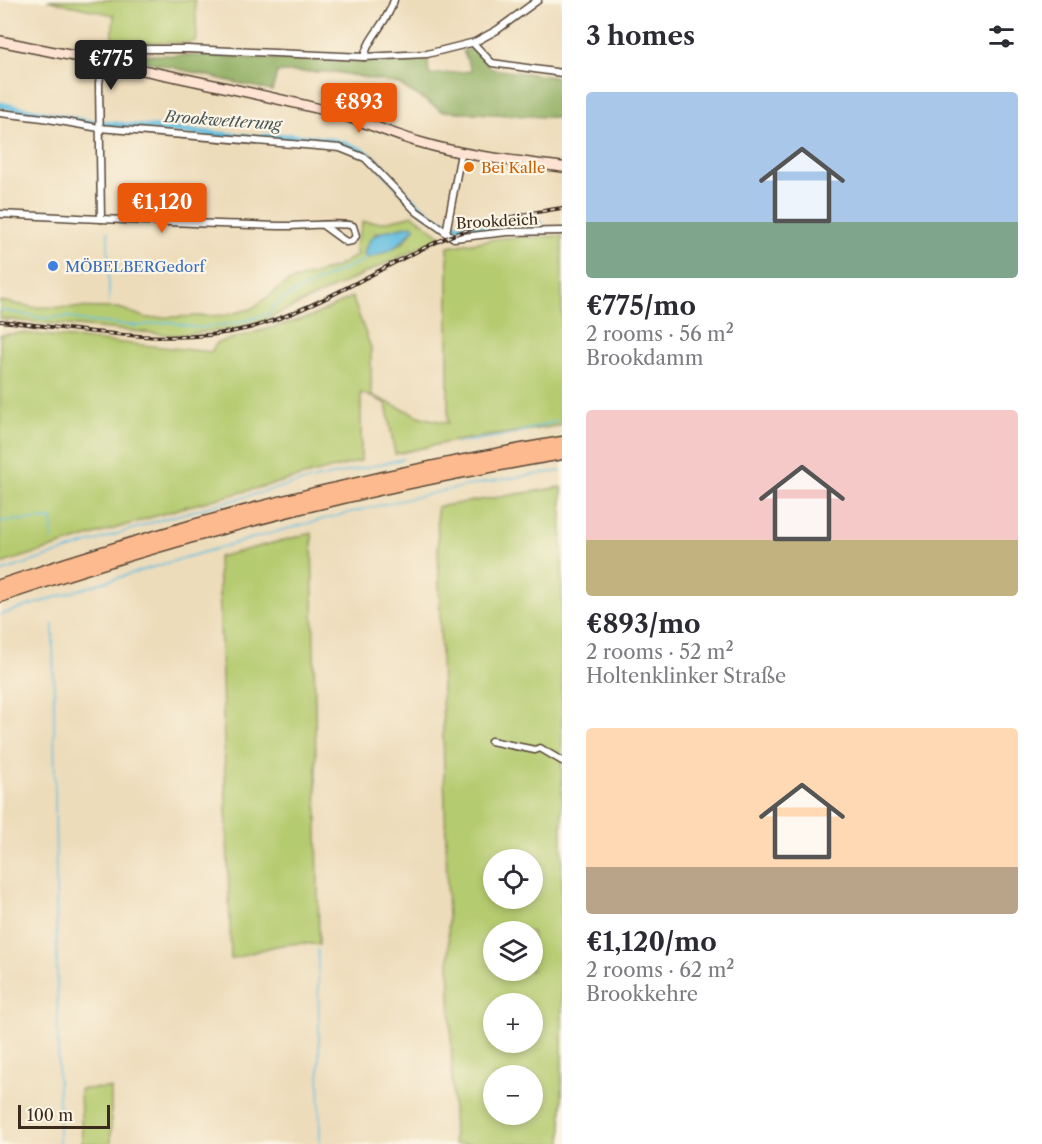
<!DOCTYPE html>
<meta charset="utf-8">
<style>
:root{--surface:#fff;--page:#f2f2f3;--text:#2b2b33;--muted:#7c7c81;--accent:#ea580c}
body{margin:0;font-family:"Libre Caslon Text",serif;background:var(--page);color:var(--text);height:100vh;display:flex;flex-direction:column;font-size:22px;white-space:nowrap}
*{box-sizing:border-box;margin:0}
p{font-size:20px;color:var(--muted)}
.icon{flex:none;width:33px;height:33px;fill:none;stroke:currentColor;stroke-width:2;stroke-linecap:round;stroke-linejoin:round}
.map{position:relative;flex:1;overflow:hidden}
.side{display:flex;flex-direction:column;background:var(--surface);width:480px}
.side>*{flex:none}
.buttons{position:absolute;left:483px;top:849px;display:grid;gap:12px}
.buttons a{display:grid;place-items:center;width:60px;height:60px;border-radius:50%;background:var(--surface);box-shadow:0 3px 9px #0003;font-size:30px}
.scale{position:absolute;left:18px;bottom:15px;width:92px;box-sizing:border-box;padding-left:6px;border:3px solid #3b2a1e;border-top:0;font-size:16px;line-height:21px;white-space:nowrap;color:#3b2a1e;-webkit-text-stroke:4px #fcf5e5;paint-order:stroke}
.price{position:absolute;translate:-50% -51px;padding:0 14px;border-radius:6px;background:var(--accent);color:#fff;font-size:20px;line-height:39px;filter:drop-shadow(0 2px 3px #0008)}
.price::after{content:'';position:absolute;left:50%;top:36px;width:18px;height:14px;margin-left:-9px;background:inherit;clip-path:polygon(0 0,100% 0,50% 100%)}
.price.on{background:#222;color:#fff}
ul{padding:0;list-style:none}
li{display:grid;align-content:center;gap:12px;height:318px;padding:0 24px}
li span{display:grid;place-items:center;height:186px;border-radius:6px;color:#555}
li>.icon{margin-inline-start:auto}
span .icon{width:108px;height:108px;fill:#fffc;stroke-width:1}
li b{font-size:26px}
h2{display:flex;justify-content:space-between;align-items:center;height:72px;padding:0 24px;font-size:26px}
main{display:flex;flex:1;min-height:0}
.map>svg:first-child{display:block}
.green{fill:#b5cb70;stroke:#787a47;stroke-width:1.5;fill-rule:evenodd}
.forest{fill:#90af62;stroke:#666c40;stroke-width:1.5}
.water{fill:#62bee0;stroke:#4e747f;stroke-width:1.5}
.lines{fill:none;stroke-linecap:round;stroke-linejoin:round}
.stream{stroke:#62bee0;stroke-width:1.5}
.canal{stroke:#62bee0;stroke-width:7}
.street-casing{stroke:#564535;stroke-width:9}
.secondary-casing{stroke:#564535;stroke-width:12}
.highway-casing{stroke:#564535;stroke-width:15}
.street{stroke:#fff;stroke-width:6}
.secondary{stroke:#fee3d2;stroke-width:9}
.highway{stroke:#fcba8e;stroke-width:12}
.rail-casing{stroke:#3b2a1e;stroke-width:4}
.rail{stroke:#fcf5e5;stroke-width:1.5;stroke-dasharray:4.5;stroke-linecap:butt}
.food-dot{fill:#e8710a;stroke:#fcf5e5;stroke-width:2}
.shop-dot{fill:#3f7fe0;stroke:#fcf5e5;stroke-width:2}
.labels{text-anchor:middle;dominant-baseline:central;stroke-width:4.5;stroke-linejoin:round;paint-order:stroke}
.food-label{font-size:15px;fill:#c56008;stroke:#fcf5e5;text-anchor:start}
.street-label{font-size:15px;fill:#3b2a1e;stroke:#fcf5e5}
.shop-label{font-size:15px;fill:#366cbe;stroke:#fcf5e5;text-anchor:start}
.water-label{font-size:16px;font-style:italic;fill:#475658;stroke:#fcf5e5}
</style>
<main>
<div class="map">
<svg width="562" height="1144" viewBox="0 0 562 1144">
<rect width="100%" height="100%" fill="#fcf5e5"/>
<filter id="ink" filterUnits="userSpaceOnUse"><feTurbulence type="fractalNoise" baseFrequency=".0167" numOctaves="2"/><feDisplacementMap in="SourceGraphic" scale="12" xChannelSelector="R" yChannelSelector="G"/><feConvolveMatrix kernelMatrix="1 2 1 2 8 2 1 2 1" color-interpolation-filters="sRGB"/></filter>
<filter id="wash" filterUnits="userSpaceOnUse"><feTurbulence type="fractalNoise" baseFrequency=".008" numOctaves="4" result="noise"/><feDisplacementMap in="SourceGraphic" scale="24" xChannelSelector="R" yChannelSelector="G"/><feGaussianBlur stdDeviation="1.35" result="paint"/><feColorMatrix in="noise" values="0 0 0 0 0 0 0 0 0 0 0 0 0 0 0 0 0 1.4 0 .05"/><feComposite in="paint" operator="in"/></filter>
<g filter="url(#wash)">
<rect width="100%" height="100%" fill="#eddcba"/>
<!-- green -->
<g class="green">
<path d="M47,0H195L197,40L188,43L112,41L114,15Z"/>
<path d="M413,215L442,237L263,321L229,330L175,335L0,319V301L32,307L119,308L147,318L227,315L251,309L288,282L337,267L357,255L355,246L363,222H384ZM415,227L403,243L379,255L375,233Z"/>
<path d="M562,236V425L449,442L395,454L386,403L361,393V461L185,507L0,564V335L22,333L211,352L217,343L313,316L352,297L371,348V395L421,417L448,423V247L502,238Z"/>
<path d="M562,487V1144H454L437,507ZM494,860H532V898H494ZM494,932H532V970H494ZM494,1004H532V1042H494ZM494,1076H532V1114H494Z"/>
<path d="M312,533L319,945C287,939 262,950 231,959L218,557Z"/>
<path d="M111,1088V1144H82L80,1089Z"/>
</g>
<!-- forest -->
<path class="forest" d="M472,49L492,69L562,78V118L442,111L399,84L335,72H277L272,91L120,55C222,53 325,66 428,60L429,75L472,71L463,51Z"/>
<!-- water -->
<path class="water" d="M412,225L415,227C399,246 393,251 368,258L364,255C368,228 389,231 412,225Z"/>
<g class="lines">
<!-- stream -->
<g class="stream">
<path d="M108,232L109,303"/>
<path d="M0,310L43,318L69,317L83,321L137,326L169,322L198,328L237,323L268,314L277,303L295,292L368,258"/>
<path d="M456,443L510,435L557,421"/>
<path d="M0,521L52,519V540"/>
<path d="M0,572L163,519L289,485L403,459"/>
<path d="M0,615C115,578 231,542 348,513C419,496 490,479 562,471"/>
<path d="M53,624L59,1144"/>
<path d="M318,950L320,1144"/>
</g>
<!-- canal -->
<path class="canal" d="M0,105L83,122L255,138C289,134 352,137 377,162C396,182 417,212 444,223C468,232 514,224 540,223"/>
</g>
</g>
<g filter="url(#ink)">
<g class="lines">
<defs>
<g id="street">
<path d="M473,43L492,63L562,73"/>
<path d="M364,57C368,37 388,22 394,0"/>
<path d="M0,113L43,118L99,128L340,148L365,158L416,211L454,238L507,232L562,231"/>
<path d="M0,214C97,219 193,224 289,226C302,226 346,222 353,226L356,236L352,241L346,242L324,226"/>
<path d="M101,219L99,83L105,49H188L364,57L427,54L475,42L497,30L538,0"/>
<path d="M446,233L461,153"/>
<path d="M491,741L535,750L540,748L562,761"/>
</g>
<path id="secondary" d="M0,41C107,63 214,83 320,109C354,117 385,132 419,142C465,156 514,161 562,167"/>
<g id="highway">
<path d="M0,586C183,524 371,475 562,443"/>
<path d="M0,596C183,533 371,485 562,453"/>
</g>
</defs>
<!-- street casing -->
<use href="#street" class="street-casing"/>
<!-- secondary casing -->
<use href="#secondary" class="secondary-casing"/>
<!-- highway casing -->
<use href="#highway" class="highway-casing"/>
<!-- street -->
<use href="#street" class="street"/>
<!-- secondary -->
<use href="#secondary" class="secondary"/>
<!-- highway -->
<use href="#highway" class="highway"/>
<defs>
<path id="rail" d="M0,321C80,329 171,348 249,328C316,310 376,269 439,241C479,223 519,214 562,208"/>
</defs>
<!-- rail casing -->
<use href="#rail" class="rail-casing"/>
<!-- rail -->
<use href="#rail" class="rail"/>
</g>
</g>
<!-- markers -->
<circle class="food-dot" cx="469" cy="167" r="6"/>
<circle class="shop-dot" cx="53" cy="266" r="6"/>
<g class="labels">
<!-- food labels -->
<g class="food-label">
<text x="481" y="167">Bei Kalle</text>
</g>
<!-- street labels -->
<g class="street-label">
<text transform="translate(497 221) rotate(-3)">Brookdeich</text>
</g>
<!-- shop labels -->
<g class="shop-label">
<text x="65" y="266">MÖBELBERGedorf</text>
</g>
<!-- water labels -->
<g class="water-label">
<text transform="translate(223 120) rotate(4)">Brookwetterung</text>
</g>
</g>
</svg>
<div class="buttons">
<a><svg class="icon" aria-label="locate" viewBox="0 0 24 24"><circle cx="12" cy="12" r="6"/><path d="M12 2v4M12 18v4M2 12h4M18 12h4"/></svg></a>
<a><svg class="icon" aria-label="layers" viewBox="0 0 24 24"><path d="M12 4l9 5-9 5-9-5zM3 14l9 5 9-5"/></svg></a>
<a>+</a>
<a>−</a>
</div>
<div class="scale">100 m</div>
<b class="price on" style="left:111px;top:91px">€775</b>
<b class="price" style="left:359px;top:134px">€893</b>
<b class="price" style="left:162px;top:234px">€1,120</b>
</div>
<section class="side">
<h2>3 homes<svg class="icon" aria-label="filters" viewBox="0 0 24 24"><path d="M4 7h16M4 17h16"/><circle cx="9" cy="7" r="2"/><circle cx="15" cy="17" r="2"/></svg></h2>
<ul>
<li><span style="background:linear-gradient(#a9c7e8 70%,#7fa58c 0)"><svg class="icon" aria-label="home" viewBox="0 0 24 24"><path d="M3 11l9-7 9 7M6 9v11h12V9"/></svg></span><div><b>€775/mo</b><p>2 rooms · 56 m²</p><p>Brookdamm</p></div></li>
<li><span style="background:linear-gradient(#f6c9c9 70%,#c2b280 0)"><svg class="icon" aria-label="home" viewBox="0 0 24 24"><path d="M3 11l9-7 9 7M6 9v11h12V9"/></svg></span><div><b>€893/mo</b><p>2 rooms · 52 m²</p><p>Holtenklinker Straße</p></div></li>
<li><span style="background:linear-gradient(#ffd9b3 75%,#b9a48a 0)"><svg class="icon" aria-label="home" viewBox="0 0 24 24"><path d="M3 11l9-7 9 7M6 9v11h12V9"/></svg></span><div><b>€1,120/mo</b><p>2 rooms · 62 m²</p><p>Brookkehre</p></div></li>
</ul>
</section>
</main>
